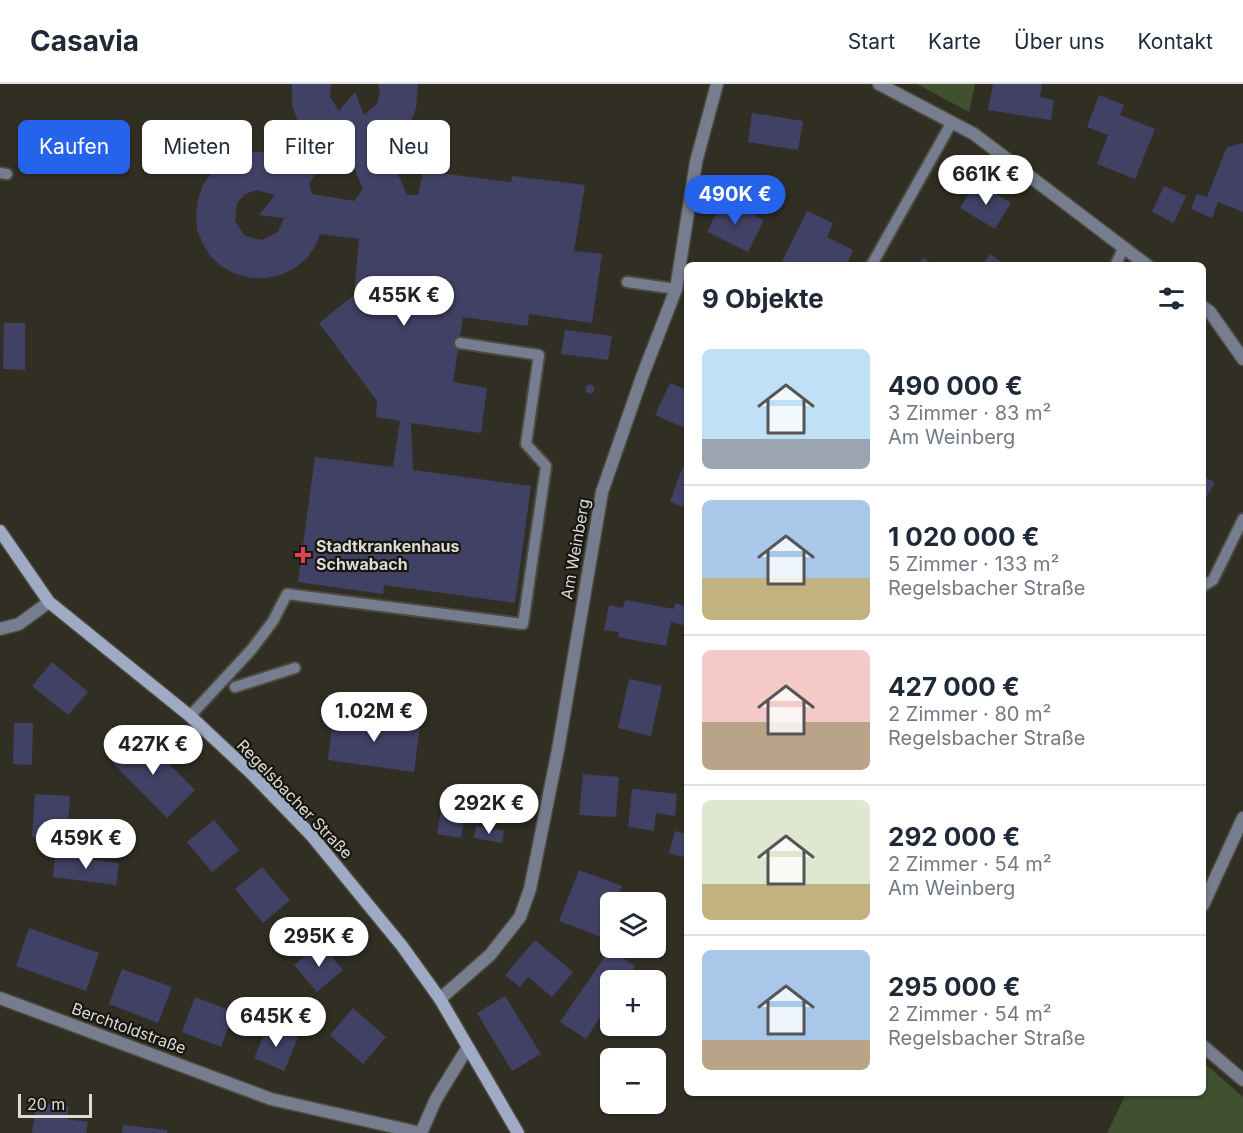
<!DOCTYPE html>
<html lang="de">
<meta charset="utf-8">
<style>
:root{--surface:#fff;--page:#f6f6f7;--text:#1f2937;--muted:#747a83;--line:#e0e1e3;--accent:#2563eb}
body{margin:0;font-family:Inter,sans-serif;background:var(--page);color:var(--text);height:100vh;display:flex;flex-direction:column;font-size:22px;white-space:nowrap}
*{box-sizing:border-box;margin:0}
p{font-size:20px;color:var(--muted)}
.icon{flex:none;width:33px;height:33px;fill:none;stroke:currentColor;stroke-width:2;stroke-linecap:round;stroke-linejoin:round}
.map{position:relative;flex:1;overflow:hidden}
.drawer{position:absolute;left:684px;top:178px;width:522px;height:834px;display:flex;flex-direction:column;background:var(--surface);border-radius:9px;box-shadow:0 2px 4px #0004}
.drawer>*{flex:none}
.top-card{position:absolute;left:18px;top:36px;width:570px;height:54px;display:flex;gap:12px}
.controls{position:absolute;left:600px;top:808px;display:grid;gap:12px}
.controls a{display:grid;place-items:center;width:66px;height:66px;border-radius:9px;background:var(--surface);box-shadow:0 2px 4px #0004;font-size:30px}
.scale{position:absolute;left:18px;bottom:15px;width:74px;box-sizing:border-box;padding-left:6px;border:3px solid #dcdbd4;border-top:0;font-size:16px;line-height:21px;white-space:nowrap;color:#dcdbd4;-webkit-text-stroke:4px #181712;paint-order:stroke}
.price{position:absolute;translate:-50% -51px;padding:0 14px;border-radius:21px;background:#fff;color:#222;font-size:20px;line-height:39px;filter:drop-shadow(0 2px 3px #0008)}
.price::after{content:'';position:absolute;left:50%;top:36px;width:18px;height:14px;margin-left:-9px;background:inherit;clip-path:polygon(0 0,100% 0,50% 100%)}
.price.active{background:var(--accent);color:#fff}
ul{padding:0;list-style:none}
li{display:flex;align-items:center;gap:18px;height:150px;padding:0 18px}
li+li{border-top:2px solid var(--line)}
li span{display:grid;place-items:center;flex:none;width:168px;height:120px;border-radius:9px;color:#555}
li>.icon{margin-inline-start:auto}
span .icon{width:72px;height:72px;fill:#fffc;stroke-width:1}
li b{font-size:26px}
h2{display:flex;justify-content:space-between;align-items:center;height:72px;padding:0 18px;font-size:26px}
.chip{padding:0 21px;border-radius:9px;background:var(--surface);box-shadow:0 2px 4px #0004;font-size:21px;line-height:54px}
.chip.active{background:var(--accent);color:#fff}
header{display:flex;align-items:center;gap:36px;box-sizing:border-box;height:84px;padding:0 30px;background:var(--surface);border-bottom:2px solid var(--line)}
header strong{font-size:28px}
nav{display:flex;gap:33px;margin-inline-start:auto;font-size:21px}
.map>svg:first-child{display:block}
.green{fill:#3f512e}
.building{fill:#414165;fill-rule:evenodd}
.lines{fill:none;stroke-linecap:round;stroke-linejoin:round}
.lane-casing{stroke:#4c4b40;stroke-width:14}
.street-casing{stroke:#4c4b40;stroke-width:15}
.secondary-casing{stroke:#4c4b40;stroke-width:15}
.lane{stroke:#767d8e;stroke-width:10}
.street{stroke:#767d8e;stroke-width:12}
.secondary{stroke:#9faac5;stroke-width:12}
.health-dot{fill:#e0444e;stroke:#181712;stroke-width:2}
.labels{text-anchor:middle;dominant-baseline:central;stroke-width:4.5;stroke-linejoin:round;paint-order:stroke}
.poi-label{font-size:16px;font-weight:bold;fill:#dcdbd4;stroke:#181712;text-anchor:start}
.street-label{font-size:16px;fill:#dcdbd4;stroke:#181712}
</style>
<header>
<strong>Casavia</strong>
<nav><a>Start</a><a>Karte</a><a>Über uns</a><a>Kontakt</a></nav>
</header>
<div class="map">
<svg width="1243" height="1049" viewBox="0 0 1243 1049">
<rect width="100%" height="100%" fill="#312f24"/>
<!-- green -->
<g class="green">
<path d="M917,0H975L969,28Z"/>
<path d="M1203,978L1243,1013V1049H1107L1126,1010H1203Z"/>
</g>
<!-- building -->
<g class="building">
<path d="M292,0H331L330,13L339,27L355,8L364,31L377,20L380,8L378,0H418L416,24L411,38L402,51L386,63L407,111H418L423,87L511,98L512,92L585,101L574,167L602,170L592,239L529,230L528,242L463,233L453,298L487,304L481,349L411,339L413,386L531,402L515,519L384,501L383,510L298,498L315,373L393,383L400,337L376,333L377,317L319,239L354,211L359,155L320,150L316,161L307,174L295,184L281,191L266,194H251L236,190L222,183L211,173L203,160L197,146L196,130L198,115L203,101L212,88L224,78L237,71L253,68H268L284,73L292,55L304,46L298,37L292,22ZM333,64L346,65L363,105L354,117L312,110L309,100ZM257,106L275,111L259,131L284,134L278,148L262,156L245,152L235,137L237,119L245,110Z"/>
<path d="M993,0H1042L1040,13L1054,16L1051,36L988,26Z"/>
<path d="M1099,11L1124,21L1120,31L1155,45L1135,95L1097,80L1108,51L1087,43Z"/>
<path d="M752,29L803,37L798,66L748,58Z"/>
<path d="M1243,59V128L1218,118L1212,134L1191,125L1197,110L1207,113L1227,63Z"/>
<path d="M976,98L1011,119L995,145L960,124Z"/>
<path d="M1164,102L1186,112L1174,139L1152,128Z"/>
<path d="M723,115L764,136L748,168L707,148Z"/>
<path d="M807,127L833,139L827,153L853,166L846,182H780Z"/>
<path d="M990,170L1007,182H982Z"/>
<path d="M923,174L935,182H918Z"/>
<path d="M4,239H25V286L3,285Z"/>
<path d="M565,246L612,252L608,276L561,270Z"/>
<path d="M670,299L687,306V345L655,331Z"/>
<circle cx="590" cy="305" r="4.5"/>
<path d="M683,382L687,384V424L670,418Z"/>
<path d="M1203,392L1215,399L1203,418Z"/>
<path d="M625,516L674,525L675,519L687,522V542L671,538L666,562L618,553L619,548L604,546L609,521L623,524Z"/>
<path d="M52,578L88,608L68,631L32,602Z"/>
<path d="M629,595L662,602L651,652L618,644Z"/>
<path d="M334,629L420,641L414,688L328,676Z"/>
<path d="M14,639H33L32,681L13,680Z"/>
<path d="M138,649L195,706L167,734L111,677Z"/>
<path d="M583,690L619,693L616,733L579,731Z"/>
<path d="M632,705L677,710L675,732L656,729L654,747L628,743Z"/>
<path d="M35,710L70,712L67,756L32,753Z"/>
<path d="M442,722L466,726L461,754L437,750Z"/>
<path d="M214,736L239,766L212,788L187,758Z"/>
<path d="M476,742L504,747L502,759L474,754Z"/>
<path d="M675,747L687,750V774L669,769Z"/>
<path d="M55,771L119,779L116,801L53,793Z"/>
<path d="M262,783L290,816L263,839L235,805Z"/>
<path d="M579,786L622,802L615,819H610V831L602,853L559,837Z"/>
<path d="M29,844L99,869L86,907L16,882Z"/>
<path d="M535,856L573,888L552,913L528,893L520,903L505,891Z"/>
<path d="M320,859L343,886L317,908L294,881Z"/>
<path d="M610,865L635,882L625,897H610V918L586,955L560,938Z"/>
<path d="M122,885L172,903L158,939L109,920Z"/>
<path d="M505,912L541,970L512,987L477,929Z"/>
<path d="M195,913L234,928L239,917L261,925L252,948L230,939L221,963L182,948Z"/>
<path d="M353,924L386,953L363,980L330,951Z"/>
<path d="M268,941L298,954L284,987L254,974Z"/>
<path d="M37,1018L69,1023L67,1035L88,1038L86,1049H32Z"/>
<path d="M123,1041L167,1046V1049H122Z"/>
</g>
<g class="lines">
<defs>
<g id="lane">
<path d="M0,89L7,90"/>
<path d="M871,182L952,38"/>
<path d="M1115,182L1124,163"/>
<path d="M627,198L676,205"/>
<path d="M1203,502L1213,496L1243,435"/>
<path d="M235,603L295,584"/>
<path d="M190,632L252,565L273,537L287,510L523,540L546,382L526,360L539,271L460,259"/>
</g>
<g id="street">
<path d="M879,0L974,50L1148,182"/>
<path d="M1203,223L1210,228L1243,275"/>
<path d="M0,545L19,540L49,518"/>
<path d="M1203,821L1243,734"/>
<path d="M0,914L271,1015L421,1049"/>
<path d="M440,915L490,871L520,833L530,805L558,666L602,408L642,293L676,205L696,78L717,0"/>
<path d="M1203,962L1243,996"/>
<path d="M421,1049L436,1015L468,963"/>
</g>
<path id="secondary" d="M0,447L49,518L190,632L251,689L311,751L402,862L440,915L518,1049"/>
</defs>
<!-- lane casing -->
<use href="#lane" class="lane-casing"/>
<!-- street casing -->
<use href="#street" class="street-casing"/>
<!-- secondary casing -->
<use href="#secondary" class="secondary-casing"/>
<!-- lane -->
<use href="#lane" class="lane"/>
<!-- street -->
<use href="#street" class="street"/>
<!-- secondary -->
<use href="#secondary" class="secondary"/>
</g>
<!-- markers -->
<path class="health-dot" d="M300 462h6v6h6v6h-6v6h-6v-6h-6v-6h6z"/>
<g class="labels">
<!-- poi labels -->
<g class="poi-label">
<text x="316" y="462">Stadtkrankenhaus<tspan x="316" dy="18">Schwabach</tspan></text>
</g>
<!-- street labels -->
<g class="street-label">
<text transform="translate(575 465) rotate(-80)">Am Weinberg</text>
<text transform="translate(295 715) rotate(46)">Regelsbacher Straße</text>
<text transform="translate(129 944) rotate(20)">Berchtoldstraße</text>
</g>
</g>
</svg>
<div class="controls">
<a><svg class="icon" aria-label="layers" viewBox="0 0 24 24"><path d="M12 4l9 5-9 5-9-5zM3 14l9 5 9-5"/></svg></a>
<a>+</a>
<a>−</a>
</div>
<div class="scale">20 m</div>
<b class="price" style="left:986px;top:122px">661K €</b>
<b class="price active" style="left:735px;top:142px">490K €</b>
<b class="price" style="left:404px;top:243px">455K €</b>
<b class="price" style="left:374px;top:659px">1.02M €</b>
<b class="price" style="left:153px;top:692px">427K €</b>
<b class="price" style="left:489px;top:751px">292K €</b>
<b class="price" style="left:86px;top:786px">459K €</b>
<b class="price" style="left:319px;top:884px">295K €</b>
<b class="price" style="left:276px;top:964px">645K €</b>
<div class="top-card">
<a class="chip active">Kaufen</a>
<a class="chip">Mieten</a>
<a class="chip">Filter</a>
<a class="chip">Neu</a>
</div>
<section class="drawer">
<h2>9 Objekte<svg class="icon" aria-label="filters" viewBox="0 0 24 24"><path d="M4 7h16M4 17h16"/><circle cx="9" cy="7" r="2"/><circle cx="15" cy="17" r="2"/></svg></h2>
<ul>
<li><span style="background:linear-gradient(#bfe0f5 75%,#9aa5b1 0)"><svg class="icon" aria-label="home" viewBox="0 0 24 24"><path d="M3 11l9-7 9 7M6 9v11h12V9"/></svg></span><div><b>490 000 €</b><p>3 Zimmer · 83 m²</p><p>Am Weinberg</p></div></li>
<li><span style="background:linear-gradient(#a9c7e8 65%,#c2b280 0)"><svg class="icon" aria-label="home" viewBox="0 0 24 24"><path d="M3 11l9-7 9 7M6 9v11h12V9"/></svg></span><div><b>1 020 000 €</b><p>5 Zimmer · 133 m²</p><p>Regelsbacher Straße</p></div></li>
<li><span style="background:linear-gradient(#f6c9c9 60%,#b9a48a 0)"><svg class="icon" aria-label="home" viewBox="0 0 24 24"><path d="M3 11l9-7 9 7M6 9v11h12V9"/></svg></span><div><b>427 000 €</b><p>2 Zimmer · 80 m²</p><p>Regelsbacher Straße</p></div></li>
<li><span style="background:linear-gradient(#dfe7d0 70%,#c2b280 0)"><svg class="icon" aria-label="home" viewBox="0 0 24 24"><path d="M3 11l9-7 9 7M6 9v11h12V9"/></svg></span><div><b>292 000 €</b><p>2 Zimmer · 54 m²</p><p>Am Weinberg</p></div></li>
<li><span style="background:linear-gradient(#a9c7e8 75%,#b9a48a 0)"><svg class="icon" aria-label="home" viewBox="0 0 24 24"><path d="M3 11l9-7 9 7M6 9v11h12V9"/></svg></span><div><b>295 000 €</b><p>2 Zimmer · 54 m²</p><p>Regelsbacher Straße</p></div></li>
</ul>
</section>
</div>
